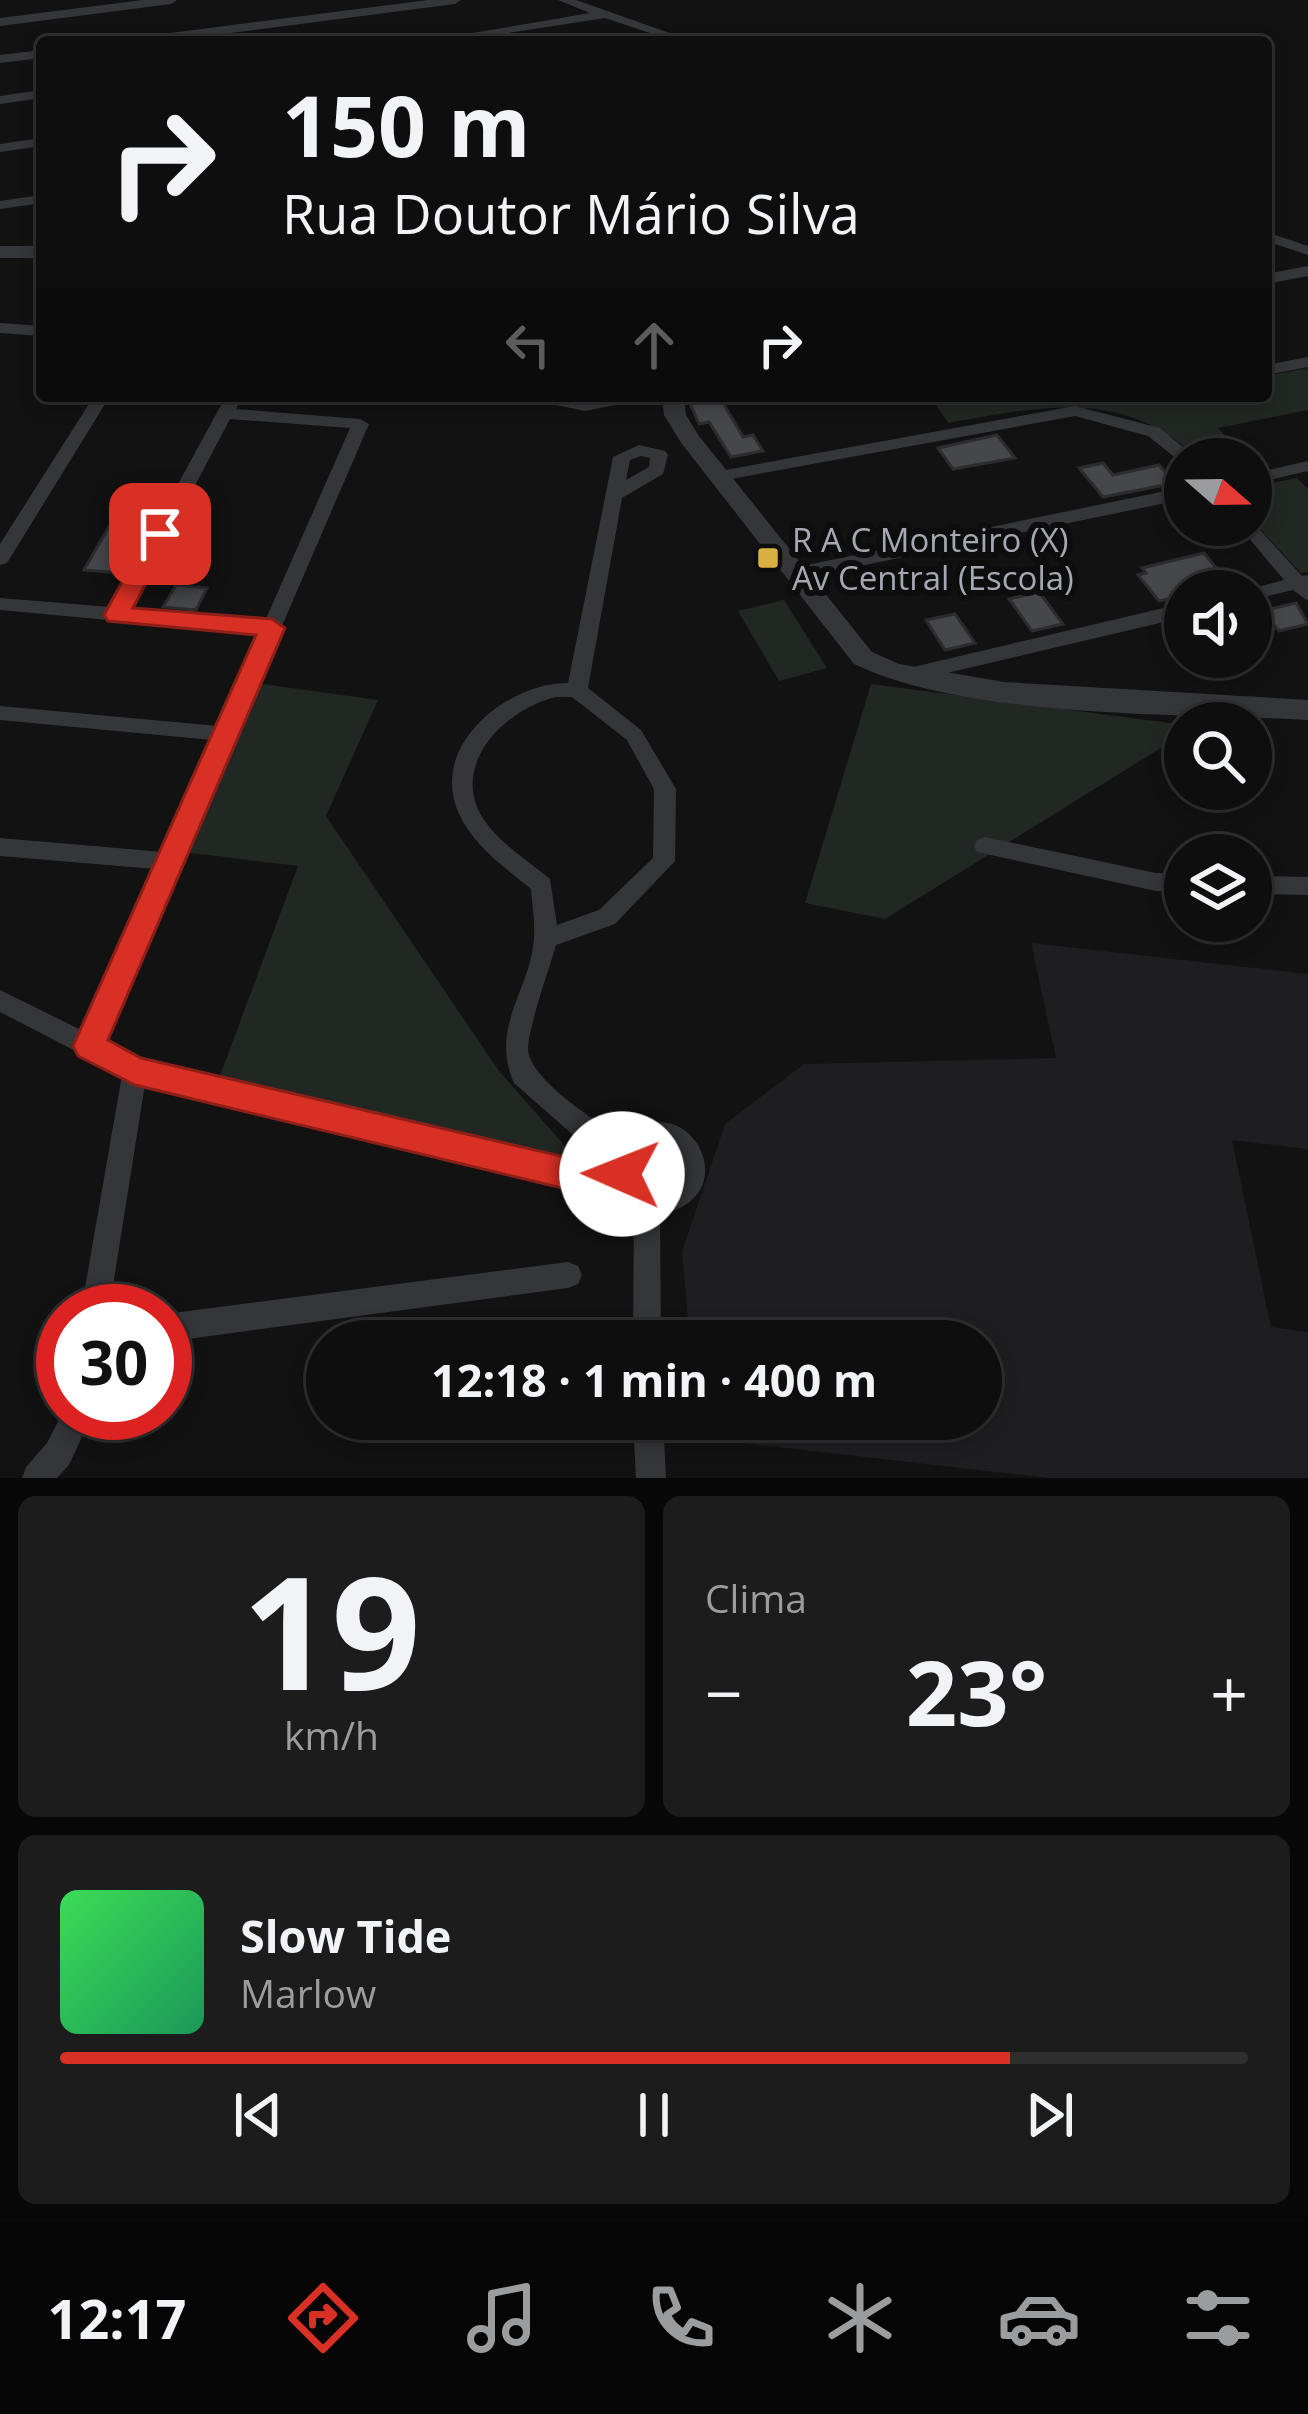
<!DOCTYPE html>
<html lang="pt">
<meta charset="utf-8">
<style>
body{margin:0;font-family:"Open Sans",sans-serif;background:#1c1c1c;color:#f1f3f6;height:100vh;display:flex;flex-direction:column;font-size:45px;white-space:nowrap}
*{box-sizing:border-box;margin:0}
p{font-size:39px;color:#9b9c9e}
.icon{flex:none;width:66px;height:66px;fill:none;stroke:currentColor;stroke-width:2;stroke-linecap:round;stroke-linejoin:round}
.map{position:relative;height:1478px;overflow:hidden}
.drawer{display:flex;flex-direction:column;gap:18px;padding:18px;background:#080808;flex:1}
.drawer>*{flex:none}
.guide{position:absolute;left:36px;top:36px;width:1236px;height:366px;border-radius:12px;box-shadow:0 6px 18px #0003,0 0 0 3px #2e2e2e;background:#0e0e0e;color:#f1f3f6;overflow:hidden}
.needle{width:78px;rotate:110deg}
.buttons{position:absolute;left:1164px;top:438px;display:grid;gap:24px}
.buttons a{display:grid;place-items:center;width:108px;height:108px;border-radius:50%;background:#0e0e0e;box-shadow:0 6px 18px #0003,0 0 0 3px #2e2e2e;font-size:60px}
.speed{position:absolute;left:36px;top:1284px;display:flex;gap:24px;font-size:60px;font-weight:700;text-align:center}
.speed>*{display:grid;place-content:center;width:156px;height:156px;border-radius:50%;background:#0e0e0e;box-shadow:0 6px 18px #0003,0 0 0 3px #2e2e2e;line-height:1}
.speed .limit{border:18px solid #d22;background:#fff;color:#111}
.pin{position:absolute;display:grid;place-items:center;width:102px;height:102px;color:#fff;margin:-51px;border-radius:24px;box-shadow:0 6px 18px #0006}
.me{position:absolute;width:132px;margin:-66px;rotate:271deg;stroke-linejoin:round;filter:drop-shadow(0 0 9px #0008)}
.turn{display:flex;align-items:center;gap:42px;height:252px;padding:0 48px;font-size:54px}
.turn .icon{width:156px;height:156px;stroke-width:2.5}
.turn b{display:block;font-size:84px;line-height:102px}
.lanes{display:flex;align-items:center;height:114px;padding:0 48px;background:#0003;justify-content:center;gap:60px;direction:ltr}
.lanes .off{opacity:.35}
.big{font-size:90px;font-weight:700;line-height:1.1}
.drawer .card{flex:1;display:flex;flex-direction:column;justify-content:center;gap:18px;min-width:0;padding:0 42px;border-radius:18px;background:#1c1c1c}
.drawer .dial{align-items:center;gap:0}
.dial b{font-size:156px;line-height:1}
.song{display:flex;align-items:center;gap:36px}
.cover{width:144px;height:144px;border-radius:18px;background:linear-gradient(135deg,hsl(130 70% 55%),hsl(150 70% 35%))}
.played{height:12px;border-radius:6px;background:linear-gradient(90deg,#d93025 80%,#2e2e2e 80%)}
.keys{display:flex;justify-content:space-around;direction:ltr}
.heat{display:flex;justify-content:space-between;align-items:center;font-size:66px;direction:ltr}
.drawer .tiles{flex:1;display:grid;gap:18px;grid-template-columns:1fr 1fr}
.card:last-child{grid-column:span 2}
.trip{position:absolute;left:306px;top:1320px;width:696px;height:120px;border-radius:60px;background:#0e0e0e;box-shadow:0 6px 18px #0003,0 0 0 3px #2e2e2e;font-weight:700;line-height:120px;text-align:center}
.tabs{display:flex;height:192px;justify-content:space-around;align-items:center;background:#060606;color:#9b9c9e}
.tabs .icon{width:84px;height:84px}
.tabs .active{color:#d93025}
.tabs b{font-size:54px;color:#f1f3f6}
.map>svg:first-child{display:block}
.built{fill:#1e1e20}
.green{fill:#212722}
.building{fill:#46474b;stroke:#2c2c2f;stroke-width:3}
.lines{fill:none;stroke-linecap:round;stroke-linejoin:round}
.minor{fill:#35363a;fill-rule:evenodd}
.tertiary{fill:#35363a;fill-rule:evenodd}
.route{fill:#d93025;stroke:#8d1f18;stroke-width:3}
.poi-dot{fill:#dbb042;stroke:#0d0d0e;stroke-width:4.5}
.labels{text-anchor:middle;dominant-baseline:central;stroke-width:12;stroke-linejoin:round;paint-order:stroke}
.poi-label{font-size:33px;fill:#a5a8b2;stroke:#0d0d0e;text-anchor:start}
</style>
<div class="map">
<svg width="1308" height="1478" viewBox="0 0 1308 1478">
<rect width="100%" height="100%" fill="#121213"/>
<!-- built -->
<polygon class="built" points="1031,943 1308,974 1308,1149 1232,1140 1271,1327 1308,1332 1308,1478 1048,1478 699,1438 697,1419 981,1419 981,1341 690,1341 682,1252 725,1124 804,1064 1056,1058"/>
<!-- green -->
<g class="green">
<path d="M1308,368V410L1218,428L1246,459H1198C1124,386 1040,407 948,423L930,396H1266V376Z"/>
<polygon points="1297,478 1308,489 1308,572 1301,573 1251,519 1251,487"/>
<polygon points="784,600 827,668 779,681 738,611"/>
<polygon points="248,682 378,700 326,816 499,1071 595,1180 215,1089 298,866 174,851"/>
<polygon points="871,684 1185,725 1185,733 885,919 805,903"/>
</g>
<!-- building -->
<g class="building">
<polygon points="719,396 743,437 753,435 763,451 731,457 709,422 699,424 689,401"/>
<polygon points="997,435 1015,458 953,469 938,448"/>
<polygon points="1103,463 1113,475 1159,465 1175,483 1103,497 1079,468"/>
<polygon points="111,523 144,526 121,573 84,570"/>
<polygon points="1204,553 1230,585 1159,601 1138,575 1146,573 1142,568"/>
<polygon points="175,587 176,585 207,588 196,610 163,607"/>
<polygon points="1039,592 1063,624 1032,631 1009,599"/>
<polygon points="1296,603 1308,624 1279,631 1262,611"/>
<polygon points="955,614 975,643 945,650 926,620"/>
</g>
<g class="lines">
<!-- minor -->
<g class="minor">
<polygon points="143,0 177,0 171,4 0,26 0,18"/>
<polygon points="428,0 461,0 455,4 160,42 126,42 132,38"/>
<polygon points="558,0 576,0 695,42 677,42 605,18 450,42 420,42 590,13"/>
<polygon points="42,50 42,58 0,63 0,55"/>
<polygon points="42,90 42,98 0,104 0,96"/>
<polygon points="42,138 42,146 0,152 0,144"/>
<polygon points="42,195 42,203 0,209 0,201"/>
<polygon points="1266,232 1308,246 1308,255 1266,241"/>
<polygon points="1308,266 1308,276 1266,284 1266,274"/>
<polygon points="0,323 42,326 42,336 0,333"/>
<polygon points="1308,357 1308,367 1266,375 1266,365"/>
<polygon points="94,396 110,396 7,563 0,565 0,544"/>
<path d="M226,396H242L236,409L360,419L369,424L103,1041L140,1060L595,1168L612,1164L614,1157L580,1141L514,1083C489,1027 531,990 534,937C535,921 532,904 531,889C504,867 474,846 459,814C428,746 506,683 568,683L613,457L639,445L665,451L668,455L663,474L622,498L588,688L641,730L676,789L675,861L615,924L556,945C549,970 529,1025 528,1048C527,1078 599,1125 624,1137C690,1082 749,1198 660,1214L661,1341H633L634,1207L617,1187L595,1192L145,1084L109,1311H81L122,1075L0,1012V990L83,1031L155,869L0,856V838L163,852L212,740L0,720V706L218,726L259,634L0,610V598L111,607ZM230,419L350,428L265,621L130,609ZM641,456L650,458L649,467L626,480L630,460ZM556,697H572L627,740L654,789L653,858L599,910L557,925L550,879C527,860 496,841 481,815C451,761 508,708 556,697ZM652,1146H666L678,1158L679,1177L666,1189L647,1186L639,1177L640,1158Z"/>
<path d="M530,396C547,396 563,399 581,400C599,402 623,396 642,396L640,400L585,411L532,400Z"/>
<polygon points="1075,406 1160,428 1197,459 1185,459 1185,464 1182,463 1148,436 1075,416 720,481 711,476 720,471"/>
<polygon points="1308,461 1308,471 1251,484 1251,474"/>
<polygon points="1185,487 1185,499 797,579 788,573 797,567"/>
<polygon points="1251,520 1302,576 1308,575 1308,601 1293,590 1251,600 1251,591 1243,591 1284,580 1238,525 1251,525"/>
<polygon points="1185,603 1185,617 905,683 895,676 905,669"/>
<polygon points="985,837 1156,873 1185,874 1185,892 1156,891 977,852 974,846 977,840"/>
<polygon points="1251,876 1308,877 1308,895 1251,894"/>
<polygon points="568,1262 578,1266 582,1275 578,1284 568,1288 165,1342 165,1314"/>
<polygon points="63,1412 93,1413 69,1465 57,1478 22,1478 26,1467 47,1443"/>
<polygon points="633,1419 663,1419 666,1478 636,1478"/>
</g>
<!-- tertiary -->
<g class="tertiary">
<rect x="0" y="246" width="42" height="12"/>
<path d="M662,396H684L686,415L699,436L872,652L899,664L1004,682L1308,700V720C1177,713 970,719 854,664L682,444L664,415Z"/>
</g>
</g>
<!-- route -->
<polygon class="route" points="160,527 172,534 133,608 272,619 285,628 108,1040 141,1058 595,1164 622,1158 635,1162 640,1174 635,1185 595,1196 135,1085 78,1056 73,1046 256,635 108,621 104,615 148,534"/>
<!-- markers -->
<rect class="poi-dot" x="756" y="546" width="24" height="24" rx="6"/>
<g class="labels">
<!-- poi labels -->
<g class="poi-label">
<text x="792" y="539">R A C Monteiro (X)<tspan x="792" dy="38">Av Central (Escola)</tspan></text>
</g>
</g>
</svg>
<div class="buttons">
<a><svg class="needle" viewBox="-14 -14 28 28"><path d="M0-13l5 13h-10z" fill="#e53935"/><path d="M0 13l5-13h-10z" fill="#9b9c9e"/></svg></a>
<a><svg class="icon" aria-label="sound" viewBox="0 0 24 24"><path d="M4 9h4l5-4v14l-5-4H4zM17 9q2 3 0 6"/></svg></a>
<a><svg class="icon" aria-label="search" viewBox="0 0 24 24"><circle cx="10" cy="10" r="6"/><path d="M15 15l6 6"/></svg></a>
<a><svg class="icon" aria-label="layers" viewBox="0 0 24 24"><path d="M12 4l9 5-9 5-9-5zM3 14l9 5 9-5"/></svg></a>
</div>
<div class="speed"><div class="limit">30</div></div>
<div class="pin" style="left:160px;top:534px;background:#d93025"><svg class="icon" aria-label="arrive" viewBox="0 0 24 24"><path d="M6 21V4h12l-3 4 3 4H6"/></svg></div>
<svg class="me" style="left:622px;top:1174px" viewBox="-20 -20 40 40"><circle r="19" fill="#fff"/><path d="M0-13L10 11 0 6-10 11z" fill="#d93025"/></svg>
<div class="trip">12:18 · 1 min · 400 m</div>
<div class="guide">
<div class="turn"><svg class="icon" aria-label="right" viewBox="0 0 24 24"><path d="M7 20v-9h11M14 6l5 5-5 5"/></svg><div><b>150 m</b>Rua Doutor Mário Silva</div></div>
<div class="lanes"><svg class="icon off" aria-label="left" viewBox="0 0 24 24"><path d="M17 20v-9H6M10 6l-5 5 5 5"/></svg><svg class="icon off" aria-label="ahead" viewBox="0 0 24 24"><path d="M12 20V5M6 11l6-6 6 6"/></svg><svg class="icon" aria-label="right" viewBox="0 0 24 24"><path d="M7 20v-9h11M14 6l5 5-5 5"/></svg></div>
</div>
</div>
<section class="drawer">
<div class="tiles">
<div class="card dial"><b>19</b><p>km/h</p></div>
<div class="card"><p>Clima</p>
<div class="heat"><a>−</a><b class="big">23°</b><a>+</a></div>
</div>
<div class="card">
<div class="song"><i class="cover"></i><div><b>Slow Tide</b><p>Marlow</p></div></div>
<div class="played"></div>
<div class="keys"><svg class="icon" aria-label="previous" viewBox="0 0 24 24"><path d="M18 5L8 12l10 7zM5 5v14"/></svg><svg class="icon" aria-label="pause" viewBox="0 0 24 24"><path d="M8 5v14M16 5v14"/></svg><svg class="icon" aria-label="next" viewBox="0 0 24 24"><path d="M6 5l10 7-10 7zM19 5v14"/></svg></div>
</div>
</div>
</section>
<nav class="tabs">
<b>12:17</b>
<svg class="icon active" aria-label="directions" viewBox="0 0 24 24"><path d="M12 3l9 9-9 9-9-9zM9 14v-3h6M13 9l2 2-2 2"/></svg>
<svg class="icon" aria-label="music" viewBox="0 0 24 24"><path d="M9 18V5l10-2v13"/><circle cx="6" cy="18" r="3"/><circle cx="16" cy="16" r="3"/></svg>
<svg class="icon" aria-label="phone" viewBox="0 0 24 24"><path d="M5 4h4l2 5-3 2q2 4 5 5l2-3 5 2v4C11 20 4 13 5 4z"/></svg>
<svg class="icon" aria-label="climate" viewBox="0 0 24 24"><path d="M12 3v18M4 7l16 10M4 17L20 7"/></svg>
<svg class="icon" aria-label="car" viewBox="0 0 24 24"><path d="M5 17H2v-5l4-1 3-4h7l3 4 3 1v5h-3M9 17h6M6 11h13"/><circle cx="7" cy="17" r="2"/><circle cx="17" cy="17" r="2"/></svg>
<svg class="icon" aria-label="filters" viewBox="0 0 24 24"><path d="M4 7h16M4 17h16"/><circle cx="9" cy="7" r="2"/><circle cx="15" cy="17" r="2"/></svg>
</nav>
